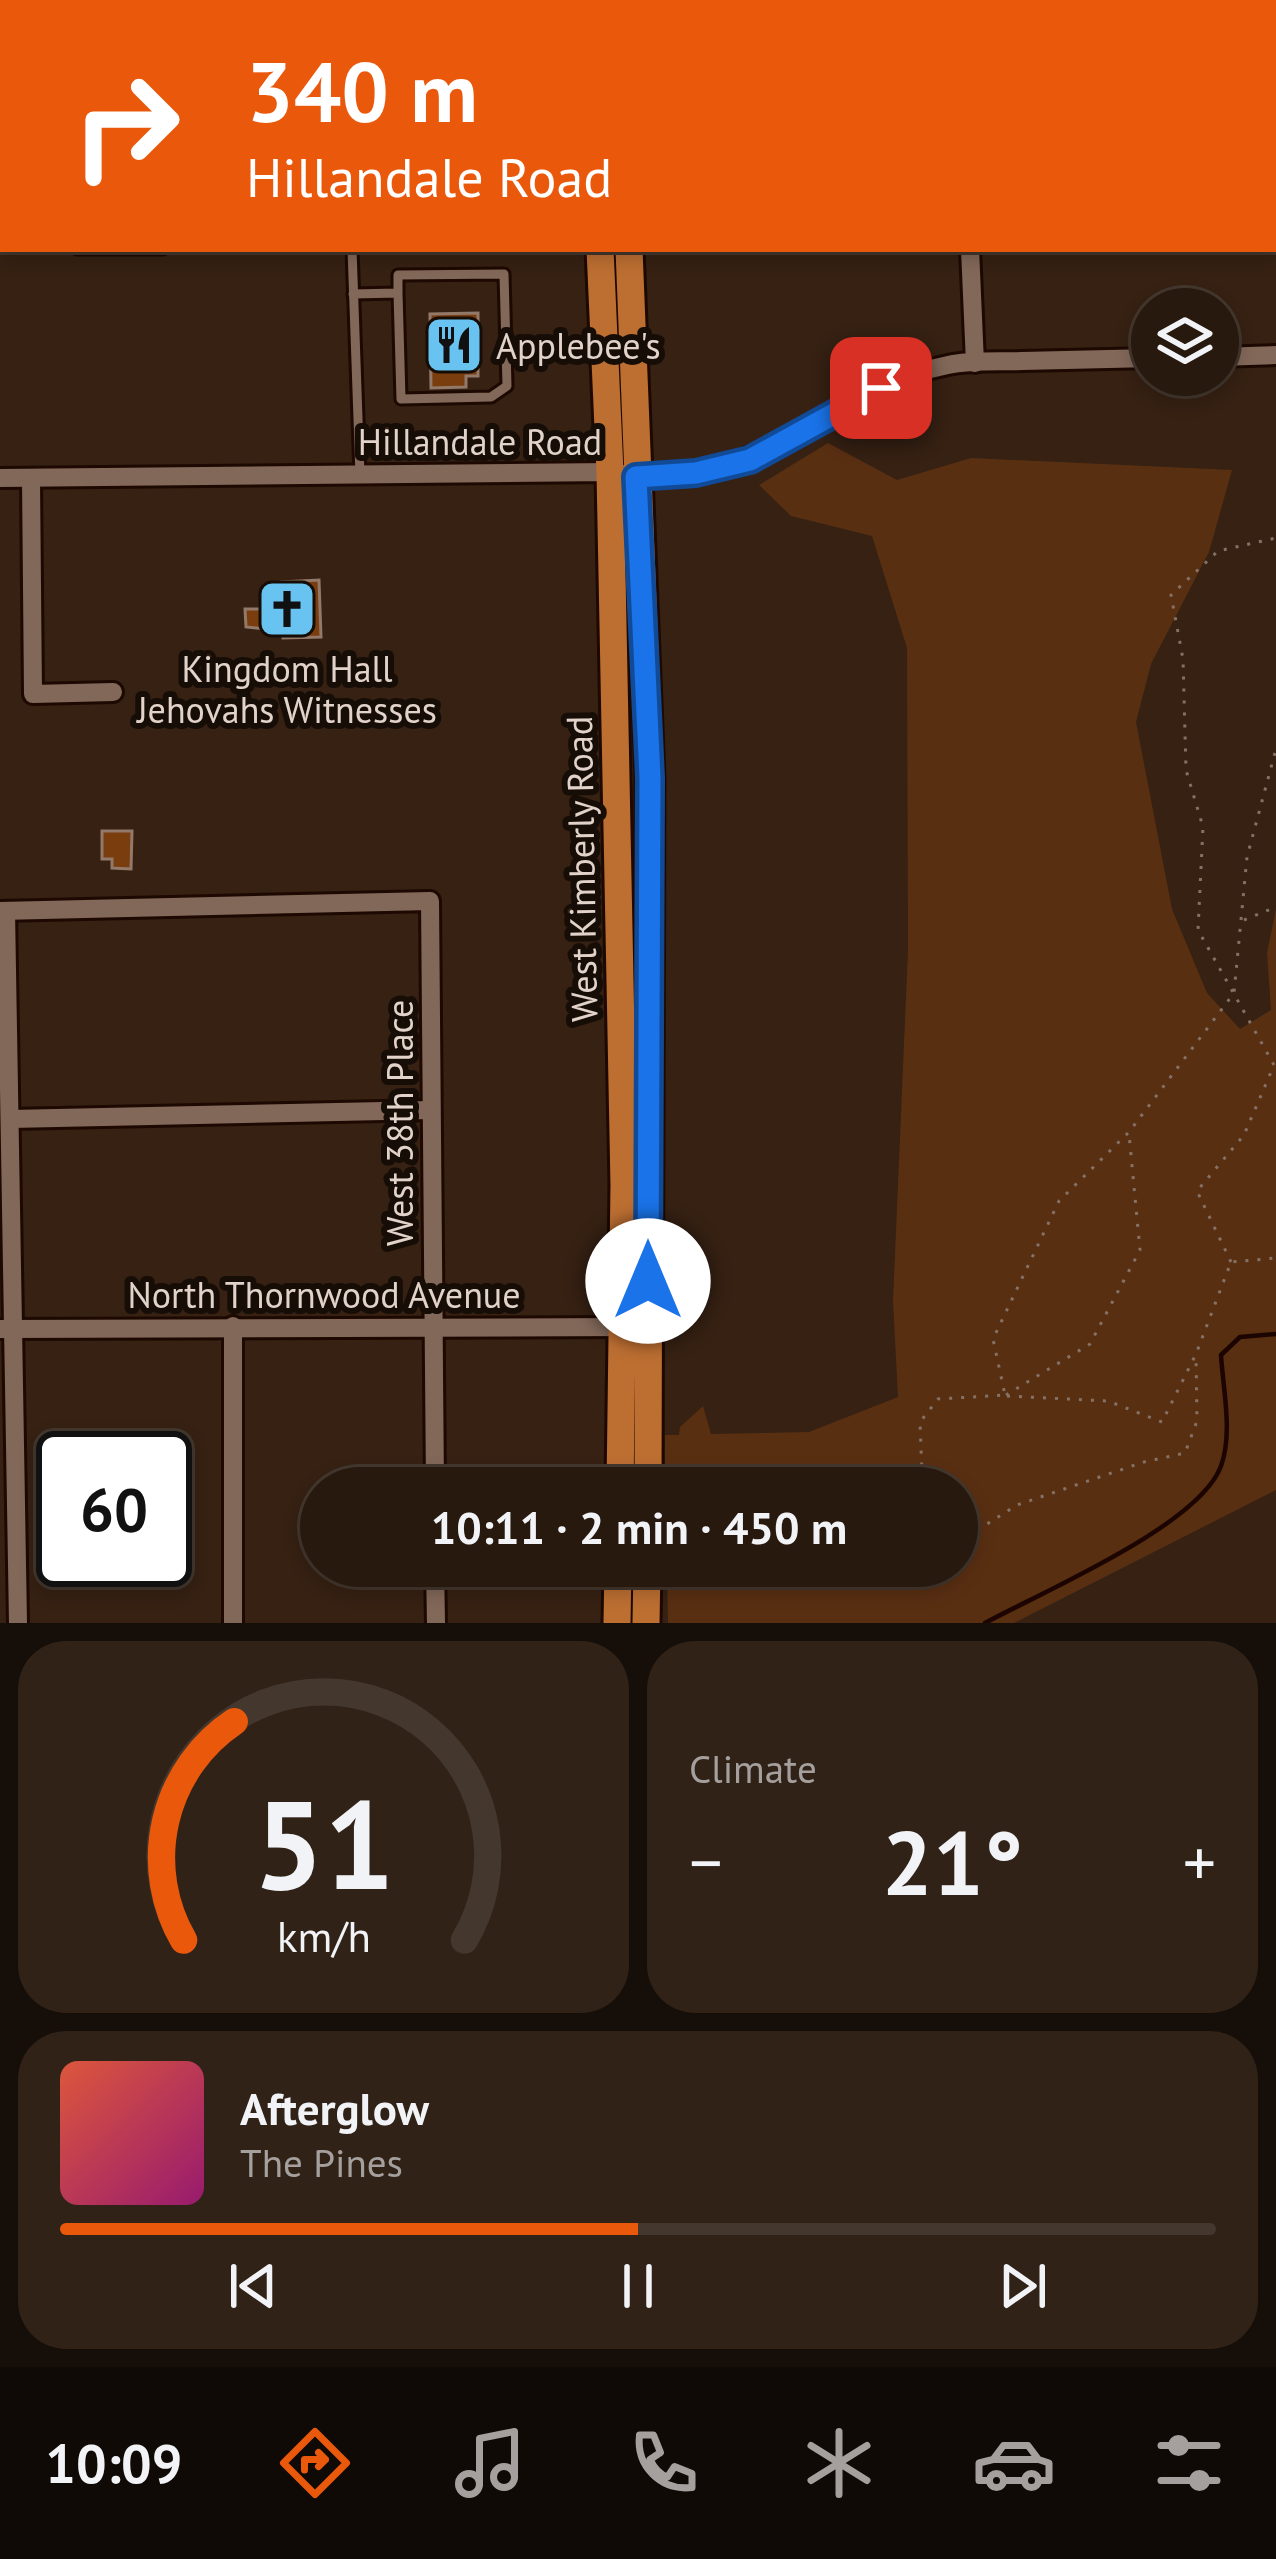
<!DOCTYPE html>
<meta charset="utf-8">
<style>
body{margin:0;font-family:"PT Sans",sans-serif;background:#302217;color:#f1f3f6;height:100vh;display:flex;flex-direction:column;font-size:45px;white-space:nowrap}
*{box-sizing:border-box;margin:0}
p{font-size:39px;color:#a5a09e}
.icon{flex:none;width:66px;height:66px;fill:none;stroke:currentColor;stroke-width:2;stroke-linecap:round;stroke-linejoin:round}
.map{position:relative;height:1623px;overflow:hidden}
.details{display:flex;flex-direction:column;gap:18px;padding:18px;background:#160e08;flex:1}
.details>*{flex:none}
.hud{position:absolute;left:0px;top:0px;width:1278px;height:252px;box-shadow:0 6px 18px #0003,0 0 0 3px #44382e;background:#ea580c;color:#fff;overflow:hidden}
.controls{position:absolute;left:1131px;top:288px;display:grid;gap:24px}
.controls a{display:grid;place-items:center;width:108px;height:108px;border-radius:50%;background:#28190e;box-shadow:0 6px 18px #0003,0 0 0 3px #44382e;font-size:60px}
.speed{position:absolute;left:36px;top:1431px;display:flex;gap:24px;font-size:60px;font-weight:700;text-align:center}
.speed>*{display:grid;place-content:center;width:156px;height:156px;border-radius:50%;background:#28190e;box-shadow:0 6px 18px #0003,0 0 0 3px #44382e;line-height:1}
.speed .limit{border:6px solid #111;border-radius:18px;background:#fff;color:#111}
.pin{position:absolute;display:grid;place-items:center;width:102px;height:102px;color:#fff;margin:-51px;border-radius:24px;box-shadow:0 6px 18px #0006}
.me{position:absolute;width:132px;margin:-66px;rotate:0deg;stroke-linejoin:round;filter:drop-shadow(0 0 9px #0008)}
.turn{display:flex;align-items:center;gap:42px;height:252px;padding:0 48px;font-size:54px}
.turn .icon{width:156px;height:156px;stroke-width:2.5}
.turn b{display:block;font-size:84px;line-height:102px}
.big{font-size:90px;font-weight:600;line-height:1.1}
.details .tile{flex:1;display:flex;flex-direction:column;justify-content:center;gap:18px;min-width:0;padding:0 42px;border-radius:48px;background:#302217}
.details .dial{align-items:center;gap:0}
.dial svg{height:312px;overflow:visible;fill:none;stroke:#44382e;stroke-width:7;stroke-linecap:round;text-anchor:middle}
.dial text{fill:#f1f3f6;stroke:none}
.song{display:flex;align-items:center;gap:36px}
.cover{width:144px;height:144px;border-radius:18px;background:linear-gradient(135deg,hsl(10 70% 55%),hsl(320 70% 35%))}
.played{height:12px;border-radius:6px;background:linear-gradient(90deg,#ea580c 50%,#44382e 50%)}
.keys{display:flex;justify-content:space-around;direction:ltr}
.heat{display:flex;justify-content:space-between;align-items:center;font-size:66px;direction:ltr}
.details .tiles{flex:1;display:grid;gap:18px;grid-template-columns:1fr 1fr}
.tile:last-child{grid-column:span 2}
.trip{position:absolute;left:300px;top:1467px;width:678px;height:120px;border-radius:60px;background:#28190e;box-shadow:0 6px 18px #0003,0 0 0 3px #44382e;font-weight:600;line-height:120px;text-align:center}
.dock{display:flex;height:192px;justify-content:space-around;align-items:center;background:#100a06;color:#a5a09e}
.dock .icon{width:84px;height:84px}
.dock .on{color:#ea580c}
.dock b{font-size:54px;color:#f1f3f6}
.map>svg:first-child{display:block}
.green{fill:#592f12}
.lines{fill:none;stroke-linecap:round;stroke-linejoin:round}
.stream{stroke:#1c0500;stroke-width:4.5}
.building{fill:#7a3d0e;stroke:#937969;stroke-width:3}
.service-casing{stroke:#1d0901;stroke-width:15}
.minor-casing{stroke:#1d0901;stroke-width:24}
.primary-casing{stroke:#1d0901;stroke-width:33}
.path{stroke:#857267;stroke-width:3;stroke-dasharray:3 9;stroke-linecap:butt}
.service{stroke:#826859;stroke-width:9}
.minor{stroke:#826859;stroke-width:18}
.primary{stroke:#bd6f32;stroke-width:27}
.route-casing{stroke:#114b97;stroke-width:30}
.route{stroke:#1a73e8;stroke-width:21}
.labels{text-anchor:middle;dominant-baseline:central;stroke-width:12;stroke-linejoin:round;paint-order:stroke}
.poi-label{font-size:36px;fill:#e2d3ca;stroke:#170d07;text-anchor:start}
.street-label{font-size:36px;fill:#e2d3ca;stroke:#170d07}
</style>
<div class="map">
<svg width="1276" height="1623" viewBox="0 0 1276 1623">
<rect width="100%" height="100%" fill="#362113"/>
<!-- green -->
<g class="green">
<rect x="634" y="0" width="227" height="3"/>
<polygon points="828,443 897,480 971,458 1232,470 1209,552 1151,664 1136,722 1172,909 1207,993 1240,1029 1271,1010 1267,953 1276,909 1276,1490 1014,1623 668,1623 667,1566 957,1566 957,1488 665,1488 665,1435 679,1435 680,1427 703,1406 711,1434 809,1432 898,1397 893,1301 908,950 907,648 872,536 791,516 759,485"/>
</g>
<g class="lines">
<!-- stream -->
<path class="stream" d="M985,1623C1042,1592 1200,1525 1221,1466C1233,1433 1223,1389 1221,1355L1240,1337L1276,1334"/>
</g>
<!-- building -->
<g class="building">
<polygon points="478,313 478,376 466,376 466,387 431,388 430,314"/>
<polygon points="319,580 321,637 283,638 283,631 246,627 245,609 263,609 262,594 281,593 281,582"/>
<polygon points="102,831 132,831 131,869 112,868 112,859 102,859"/>
</g>
<g class="lines">
<!-- service casing -->
<g class="service-casing">
<g id="service">
<polyline points="25,0 25,3"/>
<polyline points="342,0 342,3"/>
<polyline points="805,3 805,0"/>
<polyline points="0,202 3,202"/>
<polyline points="0,247 3,247"/>
<polyline points="77,249 163,249"/>
<polyline points="352,249 360,475"/>
<polyline points="353,294 398,293 401,399 491,397 507,386 504,274 398,275 398,293"/>
</g>
</g>
<!-- minor casing -->
<g class="minor-casing">
<g id="minor">
<polyline points="971,0 971,3"/>
<polyline points="1275,105 1276,104"/>
<polyline points="1275,145 1276,146"/>
<polyline points="970,249 975,363"/>
<polyline points="1218,357 1276,355"/>
<path d="M0,478L610,472C758,500 820,390 948,365C971,360 998,362 1022,361C1065,360 1109,359 1152,358"/>
<polyline points="31,479 33,694 113,692"/>
<polyline points="0,911 430,901 435,1488"/>
<polyline points="6,911 18,1623"/>
<polyline points="10,1119 431,1110"/>
<polyline points="0,1329 631,1327"/>
<polyline points="435,1566 436,1623"/>
<polyline points="233,1623 233,1326"/>
</g>
</g>
<!-- primary casing -->
<g class="primary-casing">
<g id="primary">
<polyline points="589,0 589,3"/>
<polyline points="621,0 621,3"/>
<polyline points="600,249 610,472 624,1185 620,1488"/>
<polyline points="629,249 650,778 648,1488"/>
<polyline points="617,1623 618,1566"/>
<polyline points="646,1623 647,1566"/>
</g>
</g>
<!-- path -->
<g class="path">
<polyline points="1244,920 1276,907"/>
<polyline points="1231,1262 1197,1191 1244,1135 1274,1065 1198,930 1203,827 1186,770 1183,659 1171,595 1218,551 1276,538"/>
<polyline points="1006,1395 1090,1344 1140,1250 1129,1134"/>
<polyline points="1007,1396 1108,1401 1162,1422 1196,1354 1231,1262 1276,1258"/>
<polyline points="915,1488 922,1473 920,1422 938,1399 1005,1395 993,1339 1059,1201 1129,1132 1234,993 1247,857 1276,749"/>
<polyline points="957,1543 1017,1505 1144,1462 1185,1453 1197,1421 1196,1356"/>
</g>
<!-- service -->
<use href="#service" class="service"/>
<!-- minor -->
<use href="#minor" class="minor"/>
<!-- primary -->
<use href="#primary" class="primary"/>
</g>
<g class="lines">
<!-- route casing -->
<g class="route-casing">
<polyline id="route" points="648,1281 650,778 636,477 696,473 750,460 881,388"/>
</g>
<!-- route -->
<use href="#route" class="route"/>
</g>
<!-- icons -->
<defs>
<g id="restaurant-square" transform="scale(3)"><rect x="-9" y="-9" width="18" height="18" rx="4" fill="#69c3f1" stroke="#170d07"/><path d="M-5-6h1v4h1v-4h1v4h1v-4h1v5L-1.5 .5V6h-2V.5L-5-1ZM5-6V6H3V1.5H1.5Q1.5-4 5-6Z" fill="#111"/></g>
<g id="church-square" transform="scale(3)"><rect x="-9" y="-9" width="18" height="18" rx="4" fill="#69c3f1" stroke="#170d07"/><path d="M-1.2-6h2.4v3.5h3.3v2.4h-3.3V6h-2.4V-.1h-3.3v-2.4h3.3Z" fill="#111"/></g>
</defs>
<g fill-rule="evenodd">
<use href="#restaurant-square" x="454" y="345"/>
<use href="#church-square" x="287" y="609"/>
</g>
<g class="labels">
<!-- poi labels -->
<g class="poi-label">
<text x="496" y="345">Applebee's</text>
<text x="287" y="668" text-anchor="middle">Kingdom Hall<tspan x="287" dy="41">Jehovahs Witnesses</tspan></text>
</g>
<!-- street labels -->
<g class="street-label">
<text x="480" y="441">Hillandale Road</text>
<text transform="translate(581 869) rotate(-91)">West Kimberly Road</text>
<text transform="translate(399 1123) rotate(-90)">West 38th Place</text>
<text x="324" y="1294">North Thornwood Avenue</text>
</g>
</g>
</svg>
<div class="controls">
<a><svg class="icon" aria-label="layers" viewBox="0 0 24 24"><path d="M12 4l9 5-9 5-9-5zM3 14l9 5 9-5"/></svg></a>
</div>
<div class="speed"><div class="limit">60</div></div>
<div class="pin" style="left:881px;top:388px;background:#d93025"><svg class="icon" aria-label="arrive" viewBox="0 0 24 24"><path d="M6 21V4h12l-3 4 3 4H6"/></svg></div>
<svg class="me" style="left:648px;top:1281px" viewBox="-20 -20 40 40"><circle r="19" fill="#fff"/><path d="M0-13L10 11 0 6-10 11z" fill="#1a73e8"/></svg>
<div class="trip">10:11 · 2 min · 450 m</div>
<div class="hud">
<div class="turn"><svg class="icon" aria-label="right" viewBox="0 0 24 24"><path d="M7 20v-9h11M14 6l5 5-5 5"/></svg><div><b>340 m</b>Hillandale Road</div></div>
</div>
</div>
<section class="details">
<div class="tiles">
<div class="tile dial"><svg viewBox="0 0 100 80">
<path d="M14 69A42 42 0 1 1 86 69"/>
<path d="M14 69A42 42 0 0 1 27 13" stroke="#ea580c"/>
<text x="50" y="56" font-size="32" font-weight="700">51</text>
<text x="50" y="72" font-size="11">km/h</text>
</svg></div>
<div class="tile"><p>Climate</p>
<div class="heat"><a>−</a><b class="big">21°</b><a>+</a></div>
</div>
<div class="tile">
<div class="song"><i class="cover"></i><div><b>Afterglow</b><p>The Pines</p></div></div>
<div class="played"></div>
<div class="keys"><svg class="icon" aria-label="previous" viewBox="0 0 24 24"><path d="M18 5L8 12l10 7zM5 5v14"/></svg><svg class="icon" aria-label="pause" viewBox="0 0 24 24"><path d="M8 5v14M16 5v14"/></svg><svg class="icon" aria-label="next" viewBox="0 0 24 24"><path d="M6 5l10 7-10 7zM19 5v14"/></svg></div>
</div>
</div>
</section>
<nav class="dock">
<b>10:09</b>
<svg class="icon on" aria-label="directions" viewBox="0 0 24 24"><path d="M12 3l9 9-9 9-9-9zM9 14v-3h6M13 9l2 2-2 2"/></svg>
<svg class="icon" aria-label="music" viewBox="0 0 24 24"><path d="M9 18V5l10-2v13"/><circle cx="6" cy="18" r="3"/><circle cx="16" cy="16" r="3"/></svg>
<svg class="icon" aria-label="phone" viewBox="0 0 24 24"><path d="M5 4h4l2 5-3 2q2 4 5 5l2-3 5 2v4C11 20 4 13 5 4z"/></svg>
<svg class="icon" aria-label="climate" viewBox="0 0 24 24"><path d="M12 3v18M4 7l16 10M4 17L20 7"/></svg>
<svg class="icon" aria-label="car" viewBox="0 0 24 24"><path d="M5 17H2v-5l4-1 3-4h7l3 4 3 1v5h-3M9 17h6M6 11h13"/><circle cx="7" cy="17" r="2"/><circle cx="17" cy="17" r="2"/></svg>
<svg class="icon" aria-label="filters" viewBox="0 0 24 24"><path d="M4 7h16M4 17h16"/><circle cx="9" cy="7" r="2"/><circle cx="15" cy="17" r="2"/></svg>
</nav>
